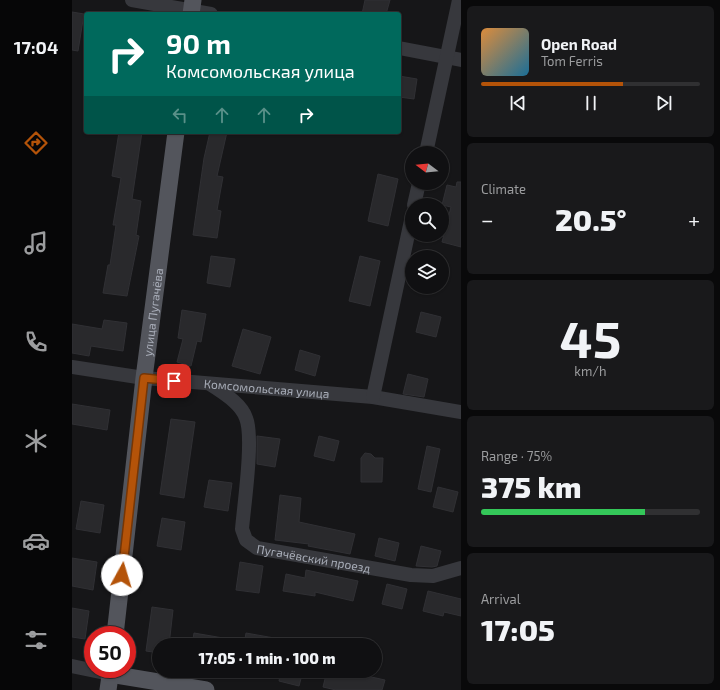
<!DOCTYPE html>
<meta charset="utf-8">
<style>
body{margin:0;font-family:"Exo 2",sans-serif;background:#19191b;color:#f1f3f6;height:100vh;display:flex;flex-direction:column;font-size:15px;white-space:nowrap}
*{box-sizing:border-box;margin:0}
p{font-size:13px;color:#9c9d9f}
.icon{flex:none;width:22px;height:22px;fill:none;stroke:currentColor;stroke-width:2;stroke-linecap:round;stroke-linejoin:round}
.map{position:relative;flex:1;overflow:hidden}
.details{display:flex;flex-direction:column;gap:6px;padding:6px;background:#09090a;width:259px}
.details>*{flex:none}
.banner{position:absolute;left:12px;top:12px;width:317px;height:122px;border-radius:4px;box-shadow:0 1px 3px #0004,0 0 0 1px #303032;background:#00695c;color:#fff;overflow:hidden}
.needle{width:26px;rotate:286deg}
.tools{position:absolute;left:333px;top:146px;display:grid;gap:8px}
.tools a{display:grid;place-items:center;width:44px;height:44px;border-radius:50%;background:#101012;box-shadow:0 1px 3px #0004,0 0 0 1px #303032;font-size:20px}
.speed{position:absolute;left:12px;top:626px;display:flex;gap:8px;font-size:20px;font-weight:700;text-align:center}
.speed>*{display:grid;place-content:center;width:52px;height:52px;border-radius:50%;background:#101012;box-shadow:0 1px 3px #0004,0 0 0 1px #303032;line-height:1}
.speed .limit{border:6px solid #d22;background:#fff;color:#111}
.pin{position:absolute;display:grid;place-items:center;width:34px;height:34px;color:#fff;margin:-17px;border-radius:8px;box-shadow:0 2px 6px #0006}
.me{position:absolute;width:44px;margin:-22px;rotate:6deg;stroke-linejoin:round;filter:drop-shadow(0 0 3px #0008)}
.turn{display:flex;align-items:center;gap:14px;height:84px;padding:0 16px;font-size:18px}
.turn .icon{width:52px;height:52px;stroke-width:2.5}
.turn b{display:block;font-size:28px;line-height:34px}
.lanes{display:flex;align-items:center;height:38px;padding:0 16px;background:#0003;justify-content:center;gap:20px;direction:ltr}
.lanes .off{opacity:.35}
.big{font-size:30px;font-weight:800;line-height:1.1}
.details .widget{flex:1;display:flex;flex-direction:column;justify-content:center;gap:6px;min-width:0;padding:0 14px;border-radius:6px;background:#19191b}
.details .dial{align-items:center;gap:0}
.dial b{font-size:52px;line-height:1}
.song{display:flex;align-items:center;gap:12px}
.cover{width:48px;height:48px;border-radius:6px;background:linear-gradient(135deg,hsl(30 70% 55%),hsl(200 70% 35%))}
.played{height:4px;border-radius:2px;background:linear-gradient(90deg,#b45309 65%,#303032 65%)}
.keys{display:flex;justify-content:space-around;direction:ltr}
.heat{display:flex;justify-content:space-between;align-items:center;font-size:22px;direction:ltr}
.charge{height:6px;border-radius:3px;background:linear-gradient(90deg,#34c759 75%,#303032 0)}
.trip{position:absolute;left:80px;top:638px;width:230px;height:40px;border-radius:20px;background:#101012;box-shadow:0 1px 3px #0004,0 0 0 1px #303032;font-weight:800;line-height:40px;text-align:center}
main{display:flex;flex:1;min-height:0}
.menu{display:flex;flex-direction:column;width:72px;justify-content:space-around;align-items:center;background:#060607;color:#9c9d9f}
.menu .icon{width:28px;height:28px}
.menu .selected{color:#b45309}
.menu b{font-size:18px;color:#f1f3f6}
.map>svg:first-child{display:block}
.building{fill:#29292c;stroke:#303034}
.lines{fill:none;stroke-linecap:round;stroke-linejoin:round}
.minor{stroke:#37383d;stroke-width:14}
.major{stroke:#53555c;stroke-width:17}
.route-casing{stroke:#753606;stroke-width:10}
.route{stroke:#b45309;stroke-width:7}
.labels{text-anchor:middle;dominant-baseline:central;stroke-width:4;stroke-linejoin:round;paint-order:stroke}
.street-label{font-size:12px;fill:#a8adb8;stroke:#111113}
</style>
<main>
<nav class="menu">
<b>17:04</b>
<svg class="icon selected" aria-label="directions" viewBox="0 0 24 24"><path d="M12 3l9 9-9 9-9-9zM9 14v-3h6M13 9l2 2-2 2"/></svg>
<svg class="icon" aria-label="music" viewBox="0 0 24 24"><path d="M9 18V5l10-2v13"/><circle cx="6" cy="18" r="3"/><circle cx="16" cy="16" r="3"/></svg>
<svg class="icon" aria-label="phone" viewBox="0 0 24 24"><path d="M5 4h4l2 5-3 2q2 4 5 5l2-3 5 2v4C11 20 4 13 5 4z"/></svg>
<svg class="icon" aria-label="climate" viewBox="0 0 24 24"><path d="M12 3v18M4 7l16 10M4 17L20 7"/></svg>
<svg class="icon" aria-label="car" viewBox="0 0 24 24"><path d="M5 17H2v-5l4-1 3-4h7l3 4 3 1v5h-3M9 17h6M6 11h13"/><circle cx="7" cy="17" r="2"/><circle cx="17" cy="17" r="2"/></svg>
<svg class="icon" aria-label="filters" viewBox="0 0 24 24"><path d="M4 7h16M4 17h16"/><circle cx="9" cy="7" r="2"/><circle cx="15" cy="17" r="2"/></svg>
</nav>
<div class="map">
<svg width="389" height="690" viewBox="0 0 389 690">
<rect width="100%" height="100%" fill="#161618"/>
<!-- building -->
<g class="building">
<polygon points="293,0 318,0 314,14 290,14"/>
<polygon points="0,12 12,14 6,51 0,50"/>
<polygon points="327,76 345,79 342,99 327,97"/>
<polygon points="47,132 70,132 60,199 69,201 64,235 67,236 55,296 31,293 36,265 38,265 44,225 41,225 49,178 40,176"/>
<polygon points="138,132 155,132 145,176 151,177 145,210 149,211 145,238 121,235 132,158"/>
<polygon points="306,174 326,179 316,226 296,221"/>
<polygon points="385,182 389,182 389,247 370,242 379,207 370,205 375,185 384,187"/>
<polygon points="139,256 163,259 158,287 135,283"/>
<polygon points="288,256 308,261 298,306 277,301"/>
<polygon points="110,310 134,314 129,342 125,341 119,366 105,362 111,339 106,338"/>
<polygon points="349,312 369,317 364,337 344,332"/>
<polygon points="32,320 55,323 51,351 19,346 17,356 0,353 0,324 30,329"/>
<polygon points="171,329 199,337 188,374 160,366"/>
<polygon points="228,350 248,356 243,376 223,370"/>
<polygon points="336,374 356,379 352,397 331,394"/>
<polygon points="0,404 38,410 35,430 0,424"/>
<polygon points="99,419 123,422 112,498 88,494"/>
<polygon points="185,436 208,439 203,467 185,464"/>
<polygon points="247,436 267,441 262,461 242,456"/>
<polygon points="355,446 368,449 359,492 346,489"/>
<polygon points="293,453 299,454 303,458 311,458 310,482 289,482 289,458"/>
<polygon points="137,480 160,483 156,511 132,507"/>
<polygon points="366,487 386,492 381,512 361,507"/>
<polygon points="208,495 229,498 227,522 283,534 278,554 236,546 237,544 203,540"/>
<polygon points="9,501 32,505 28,533 4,529"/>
<polygon points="90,518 113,522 109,550 85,546"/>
<polygon points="307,538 327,543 323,561 303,556"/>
<polygon points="349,546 369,551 365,566 360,567 344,566"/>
<polygon points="0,558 25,562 21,590 0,586"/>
<polygon points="168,562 191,566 187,593 164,590"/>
<polygon points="234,570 286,581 281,601 243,592 243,596 211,591 214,574 233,578"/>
<polygon points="315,584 335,589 330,609 310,604"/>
<polygon points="356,591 389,599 389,616 372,612 371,616 351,611"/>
<polygon points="80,607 101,610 97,645 87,645 87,653 74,651"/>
<polygon points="0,608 17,611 13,639 0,637"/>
<polygon points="122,633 157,639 156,645 120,645"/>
<polygon points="174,633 208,639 207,645 172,645"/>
<polygon points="209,671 231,671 227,686 207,681"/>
<polygon points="255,671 272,671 313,680 310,690 264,690 251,687"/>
</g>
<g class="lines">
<!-- minor -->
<g class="minor">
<polyline points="60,0 139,14"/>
<polyline points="327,48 389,60"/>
<polyline points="354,153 387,0"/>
<polyline points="342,205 347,183"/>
<path id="s1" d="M0,367L72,378L301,397L389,412"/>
<path id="s2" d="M138,384C151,393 169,403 174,418C182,437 172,505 170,529L174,540L185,548L339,575L361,576L389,568"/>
<polyline points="301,397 340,216"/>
<polyline points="0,666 38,674"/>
</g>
<!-- major -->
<g class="major">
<polyline points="119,14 121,0"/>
<path id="s3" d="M43,635L72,378L104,132"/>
<polyline points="38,674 134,690"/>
<polyline points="36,690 39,669"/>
</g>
</g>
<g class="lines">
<!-- route casing -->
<g class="route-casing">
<polyline id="route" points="50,575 72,378 102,381"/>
</g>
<!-- route -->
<use href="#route" class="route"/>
</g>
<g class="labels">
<!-- street labels -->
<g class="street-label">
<text stroke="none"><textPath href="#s3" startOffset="325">улица Пугачёва</textPath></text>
<text stroke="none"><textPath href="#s1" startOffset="196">Комсомольская улица</textPath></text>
<text stroke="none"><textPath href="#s2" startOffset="245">Пугачёвский проезд</textPath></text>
</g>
</g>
</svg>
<div class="tools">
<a><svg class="needle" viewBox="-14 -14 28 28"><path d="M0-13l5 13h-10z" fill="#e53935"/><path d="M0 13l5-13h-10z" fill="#9c9d9f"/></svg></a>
<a><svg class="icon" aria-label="search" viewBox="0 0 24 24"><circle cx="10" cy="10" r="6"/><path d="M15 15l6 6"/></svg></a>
<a><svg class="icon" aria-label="layers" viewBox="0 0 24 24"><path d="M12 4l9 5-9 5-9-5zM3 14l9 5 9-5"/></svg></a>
</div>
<div class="speed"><div class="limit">50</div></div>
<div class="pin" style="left:102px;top:381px;background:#d93025"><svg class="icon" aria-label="arrive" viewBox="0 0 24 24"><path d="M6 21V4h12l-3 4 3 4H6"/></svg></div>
<svg class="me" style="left:50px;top:575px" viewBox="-20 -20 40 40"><circle r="19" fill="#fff"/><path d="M0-13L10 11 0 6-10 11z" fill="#b45309"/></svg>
<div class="trip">17:05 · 1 min · 100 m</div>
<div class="banner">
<div class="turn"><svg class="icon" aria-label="right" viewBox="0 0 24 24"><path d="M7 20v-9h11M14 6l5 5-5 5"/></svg><div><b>90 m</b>Комсомольская улица</div></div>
<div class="lanes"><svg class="icon off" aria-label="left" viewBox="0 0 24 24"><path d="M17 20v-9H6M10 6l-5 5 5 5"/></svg><svg class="icon off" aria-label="ahead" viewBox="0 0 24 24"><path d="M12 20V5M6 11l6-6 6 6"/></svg><svg class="icon off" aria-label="ahead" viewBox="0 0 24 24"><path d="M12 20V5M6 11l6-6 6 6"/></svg><svg class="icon" aria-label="right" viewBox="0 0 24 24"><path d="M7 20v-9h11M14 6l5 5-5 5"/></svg></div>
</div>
</div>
<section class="details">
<div class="widget">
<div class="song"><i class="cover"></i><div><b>Open Road</b><p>Tom Ferris</p></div></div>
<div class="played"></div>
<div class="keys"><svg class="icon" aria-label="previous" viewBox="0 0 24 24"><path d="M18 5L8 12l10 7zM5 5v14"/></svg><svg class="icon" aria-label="pause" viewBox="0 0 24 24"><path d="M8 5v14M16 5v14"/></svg><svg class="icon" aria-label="next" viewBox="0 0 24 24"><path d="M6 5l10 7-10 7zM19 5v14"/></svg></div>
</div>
<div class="widget"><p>Climate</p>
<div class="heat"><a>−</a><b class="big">20.5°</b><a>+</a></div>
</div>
<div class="widget dial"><b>45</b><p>km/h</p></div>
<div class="widget"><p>Range · 75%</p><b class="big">375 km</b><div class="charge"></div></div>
<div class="widget"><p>Arrival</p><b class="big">17:05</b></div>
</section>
</main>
